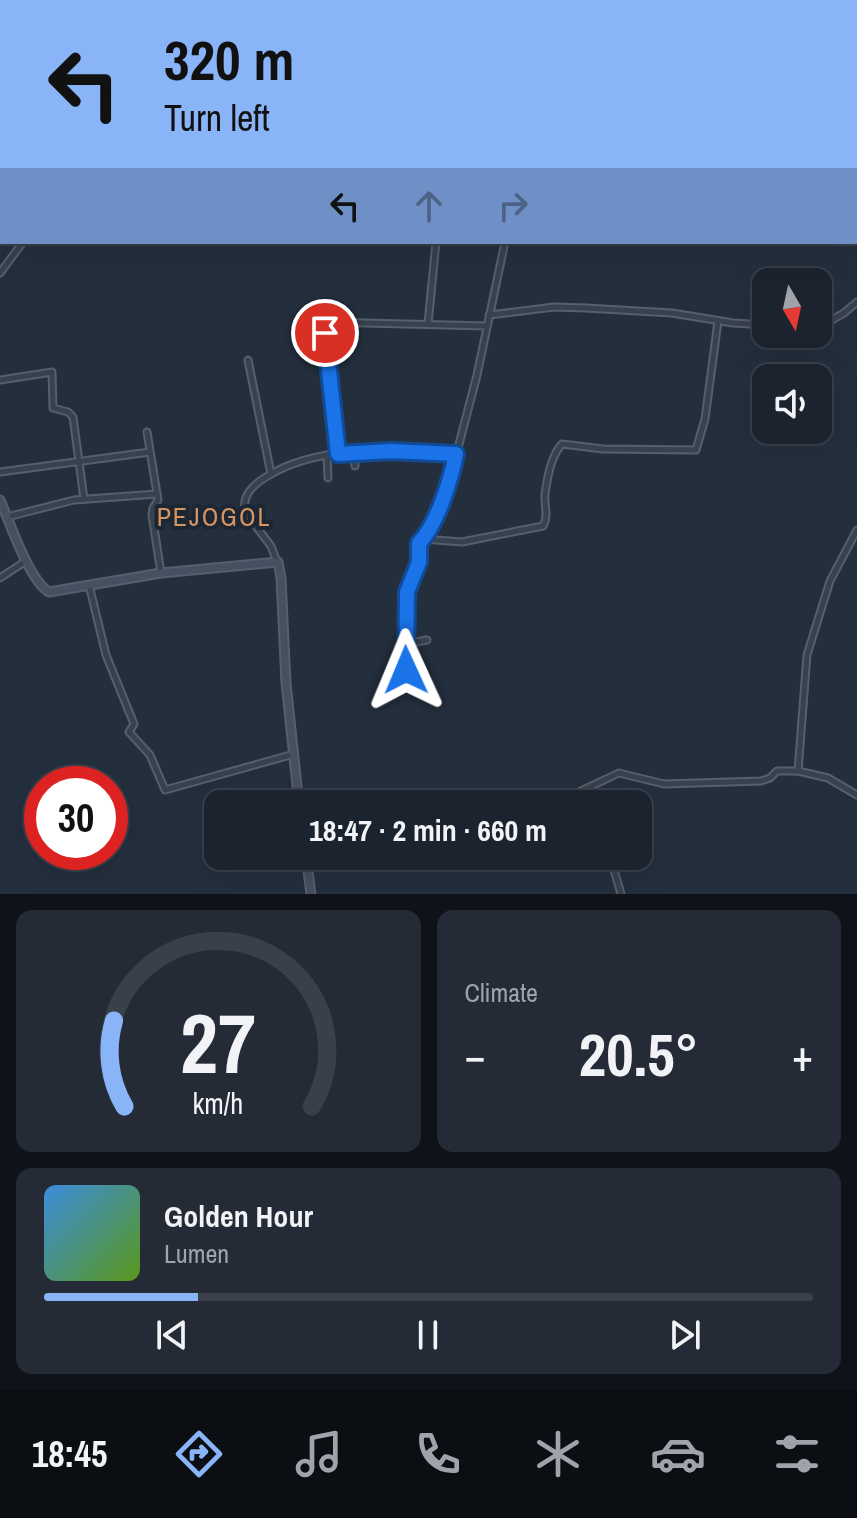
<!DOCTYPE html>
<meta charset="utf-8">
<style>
body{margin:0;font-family:"Archivo Narrow",sans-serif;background:#242b36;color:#f1f3f6;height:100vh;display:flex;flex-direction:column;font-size:30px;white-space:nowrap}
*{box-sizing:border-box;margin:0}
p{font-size:26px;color:#a0a4aa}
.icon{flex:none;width:44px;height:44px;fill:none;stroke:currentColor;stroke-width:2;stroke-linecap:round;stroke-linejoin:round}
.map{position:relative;height:894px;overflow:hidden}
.drawer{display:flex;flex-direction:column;gap:16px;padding:16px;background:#0f1319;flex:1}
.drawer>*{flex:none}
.guide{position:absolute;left:0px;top:0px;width:858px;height:244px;box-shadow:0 8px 32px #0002,0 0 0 2px #39404a;background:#8ab4f8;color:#111;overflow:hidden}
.needle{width:52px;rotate:171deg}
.controls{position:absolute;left:752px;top:268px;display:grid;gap:16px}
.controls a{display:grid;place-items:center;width:80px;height:80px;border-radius:16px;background:#1b232e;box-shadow:0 8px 32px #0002,0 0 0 2px #39404a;font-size:40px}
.speed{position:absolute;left:24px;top:766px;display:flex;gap:16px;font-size:40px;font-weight:700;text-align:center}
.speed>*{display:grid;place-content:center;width:104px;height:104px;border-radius:50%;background:#1b232e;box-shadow:0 8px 32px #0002,0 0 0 2px #39404a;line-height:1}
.speed .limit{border:12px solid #d22;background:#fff;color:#111}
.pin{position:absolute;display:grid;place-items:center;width:68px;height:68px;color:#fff;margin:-34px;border:4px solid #fff;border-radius:50%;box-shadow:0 2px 8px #0007}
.me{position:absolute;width:88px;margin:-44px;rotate:359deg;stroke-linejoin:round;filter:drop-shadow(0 0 6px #0008)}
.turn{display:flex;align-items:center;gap:28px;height:168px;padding:0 32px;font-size:36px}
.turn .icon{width:104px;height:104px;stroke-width:2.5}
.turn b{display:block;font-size:56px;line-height:68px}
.lanes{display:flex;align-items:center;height:76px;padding:0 32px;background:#0003;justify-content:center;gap:40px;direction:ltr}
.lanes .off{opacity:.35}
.big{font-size:60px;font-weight:700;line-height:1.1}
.drawer .card{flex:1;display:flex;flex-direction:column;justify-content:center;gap:12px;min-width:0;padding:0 28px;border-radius:16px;background:#242b36}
.drawer .dial{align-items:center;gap:0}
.dial svg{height:208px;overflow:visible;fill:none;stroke:#39404a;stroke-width:7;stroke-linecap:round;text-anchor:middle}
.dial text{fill:#f1f3f6;stroke:none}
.song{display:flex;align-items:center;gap:24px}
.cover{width:96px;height:96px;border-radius:12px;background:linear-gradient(135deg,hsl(210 70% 55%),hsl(90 70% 35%))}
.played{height:8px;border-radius:4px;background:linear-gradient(90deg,#8ab4f8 20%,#39404a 20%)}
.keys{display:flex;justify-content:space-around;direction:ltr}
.heat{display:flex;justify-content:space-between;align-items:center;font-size:44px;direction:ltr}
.drawer .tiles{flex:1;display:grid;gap:16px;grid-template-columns:1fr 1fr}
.card:last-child{grid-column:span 2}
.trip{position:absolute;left:204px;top:790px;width:448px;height:80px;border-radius:16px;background:#1b232e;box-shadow:0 8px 32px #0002,0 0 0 2px #39404a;font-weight:700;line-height:80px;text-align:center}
.tabs{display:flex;height:128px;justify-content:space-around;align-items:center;background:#0b0e12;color:#a0a4aa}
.tabs .icon{width:56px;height:56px}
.tabs .selected{color:#8ab4f8}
.tabs b{font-size:36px;color:#f1f3f6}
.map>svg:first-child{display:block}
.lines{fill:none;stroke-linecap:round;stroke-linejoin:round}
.street-casing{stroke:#565f6c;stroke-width:9}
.secondary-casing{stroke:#565f6c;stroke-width:11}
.street{stroke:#38414e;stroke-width:5}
.secondary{stroke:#465061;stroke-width:7}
.route-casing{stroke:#114b97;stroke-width:20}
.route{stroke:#1a73e8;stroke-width:14}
.labels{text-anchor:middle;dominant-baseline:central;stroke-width:8;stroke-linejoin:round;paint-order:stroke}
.quarter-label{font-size:26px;letter-spacing:2px;fill:#d59563;stroke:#1d2633}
</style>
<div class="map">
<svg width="857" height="894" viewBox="0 0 857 894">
<rect width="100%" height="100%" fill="#242f3e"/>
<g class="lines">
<!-- street casing -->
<g class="street-casing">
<g id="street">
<polyline points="136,0 139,2"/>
<polyline points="26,2 26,0"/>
<polyline points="0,273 23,242"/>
<polyline points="489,315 554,307 586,308 672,313 733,323 766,325"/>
<polyline points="428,324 436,242"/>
<polyline points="818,328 844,313 857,302"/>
<polyline points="248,360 271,474"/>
<polyline points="0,380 52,372 53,408 68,412 73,417 84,499"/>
<polyline points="147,432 158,500 153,508 152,515 161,573"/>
<polyline points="338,454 324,322 487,326"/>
<polyline points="327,455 328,478"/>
<polyline points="355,466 355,453"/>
<polyline points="0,472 150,452"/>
<polyline points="7,517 74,500 157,494"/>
<polyline points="857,530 830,581 807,655 798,771 828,778 857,795"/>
<path d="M423,539L462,542L543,526C549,516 544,505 545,494C547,479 552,454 562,444L603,449L696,450L705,419L718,321"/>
<path d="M277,562L271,546L245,512C242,495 253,485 266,477C320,443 394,451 456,454"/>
<polyline points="0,578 26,561"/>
<polyline points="89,585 106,655 134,724 129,732 150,755 165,790 294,754"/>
<polyline points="405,644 427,640"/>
<polyline points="406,670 407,592 419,562 419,543 426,535 450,479 477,375 505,242"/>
<polyline points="568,798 603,804"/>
<polyline points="231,801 251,803 297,793"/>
<polyline points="560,804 572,795 619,773 664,784 761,781 770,778 777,771 798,771"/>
<polyline points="610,856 621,894"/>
<polyline points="306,860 327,856"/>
</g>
</g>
<!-- secondary casing -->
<g class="secondary-casing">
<g id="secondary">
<path d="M0,500C10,523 29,580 49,592L161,573L278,562L281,578L286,683L299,804"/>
<polyline points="306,856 311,894"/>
</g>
</g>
<!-- street -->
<use href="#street" class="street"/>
<!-- secondary -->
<use href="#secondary" class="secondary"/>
</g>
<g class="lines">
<!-- route casing -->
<g class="route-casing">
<path id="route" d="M325,333L338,454L391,451L456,454C451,479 437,525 419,543V562L407,592L406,670"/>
</g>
<!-- route -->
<use href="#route" class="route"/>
</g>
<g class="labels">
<!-- quarter labels -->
<g class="quarter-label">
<text x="214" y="516">PEJOGOL</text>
</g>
</g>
</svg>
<div class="controls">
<a><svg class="needle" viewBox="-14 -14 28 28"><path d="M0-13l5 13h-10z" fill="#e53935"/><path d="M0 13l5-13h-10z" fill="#a0a4aa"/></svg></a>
<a><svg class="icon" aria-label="sound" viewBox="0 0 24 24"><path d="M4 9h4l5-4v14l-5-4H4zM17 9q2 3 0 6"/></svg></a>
</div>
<div class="speed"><div class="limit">30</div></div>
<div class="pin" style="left:325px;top:333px;background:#d93025"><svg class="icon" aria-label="arrive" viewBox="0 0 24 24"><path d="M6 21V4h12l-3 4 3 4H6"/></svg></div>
<svg class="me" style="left:406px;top:670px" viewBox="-20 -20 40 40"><path d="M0-17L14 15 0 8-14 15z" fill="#1a73e8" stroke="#fff" stroke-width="4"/></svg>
<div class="trip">18:47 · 2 min · 660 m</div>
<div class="guide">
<div class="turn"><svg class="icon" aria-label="left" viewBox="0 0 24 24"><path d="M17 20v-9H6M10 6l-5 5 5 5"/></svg><div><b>320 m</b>Turn left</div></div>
<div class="lanes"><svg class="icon" aria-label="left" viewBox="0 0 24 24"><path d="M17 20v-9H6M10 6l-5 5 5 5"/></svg><svg class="icon off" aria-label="ahead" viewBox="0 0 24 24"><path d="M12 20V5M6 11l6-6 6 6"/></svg><svg class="icon off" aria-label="right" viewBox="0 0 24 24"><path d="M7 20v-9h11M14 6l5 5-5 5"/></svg></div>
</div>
</div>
<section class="drawer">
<div class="tiles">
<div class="card dial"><svg viewBox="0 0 100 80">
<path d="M14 69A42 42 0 1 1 86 69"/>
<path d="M14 69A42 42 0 0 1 10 36" stroke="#8ab4f8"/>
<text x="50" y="56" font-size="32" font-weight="700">27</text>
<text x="50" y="72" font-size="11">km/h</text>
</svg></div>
<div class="card"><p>Climate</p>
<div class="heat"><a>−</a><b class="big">20.5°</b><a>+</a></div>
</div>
<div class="card">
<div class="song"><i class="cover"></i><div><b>Golden Hour</b><p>Lumen</p></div></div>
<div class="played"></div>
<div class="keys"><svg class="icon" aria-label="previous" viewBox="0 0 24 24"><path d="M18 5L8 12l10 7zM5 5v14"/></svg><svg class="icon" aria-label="pause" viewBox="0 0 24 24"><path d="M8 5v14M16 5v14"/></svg><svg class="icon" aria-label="next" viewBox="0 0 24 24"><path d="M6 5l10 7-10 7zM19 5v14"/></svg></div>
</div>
</div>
</section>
<nav class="tabs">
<b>18:45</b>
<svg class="icon selected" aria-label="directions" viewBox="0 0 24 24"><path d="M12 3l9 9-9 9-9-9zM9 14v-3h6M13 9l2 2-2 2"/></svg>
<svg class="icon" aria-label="music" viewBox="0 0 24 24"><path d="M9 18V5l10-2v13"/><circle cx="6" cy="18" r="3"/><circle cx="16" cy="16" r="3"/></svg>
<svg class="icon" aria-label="phone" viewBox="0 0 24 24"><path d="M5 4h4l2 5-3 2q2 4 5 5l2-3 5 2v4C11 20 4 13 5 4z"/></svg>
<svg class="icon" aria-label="climate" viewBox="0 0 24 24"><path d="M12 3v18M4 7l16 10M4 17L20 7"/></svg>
<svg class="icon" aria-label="car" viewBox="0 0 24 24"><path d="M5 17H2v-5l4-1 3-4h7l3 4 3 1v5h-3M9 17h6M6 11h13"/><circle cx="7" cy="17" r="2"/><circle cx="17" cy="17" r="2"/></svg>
<svg class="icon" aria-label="filters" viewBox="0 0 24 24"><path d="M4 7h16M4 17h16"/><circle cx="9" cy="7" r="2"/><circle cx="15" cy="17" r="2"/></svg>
</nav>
